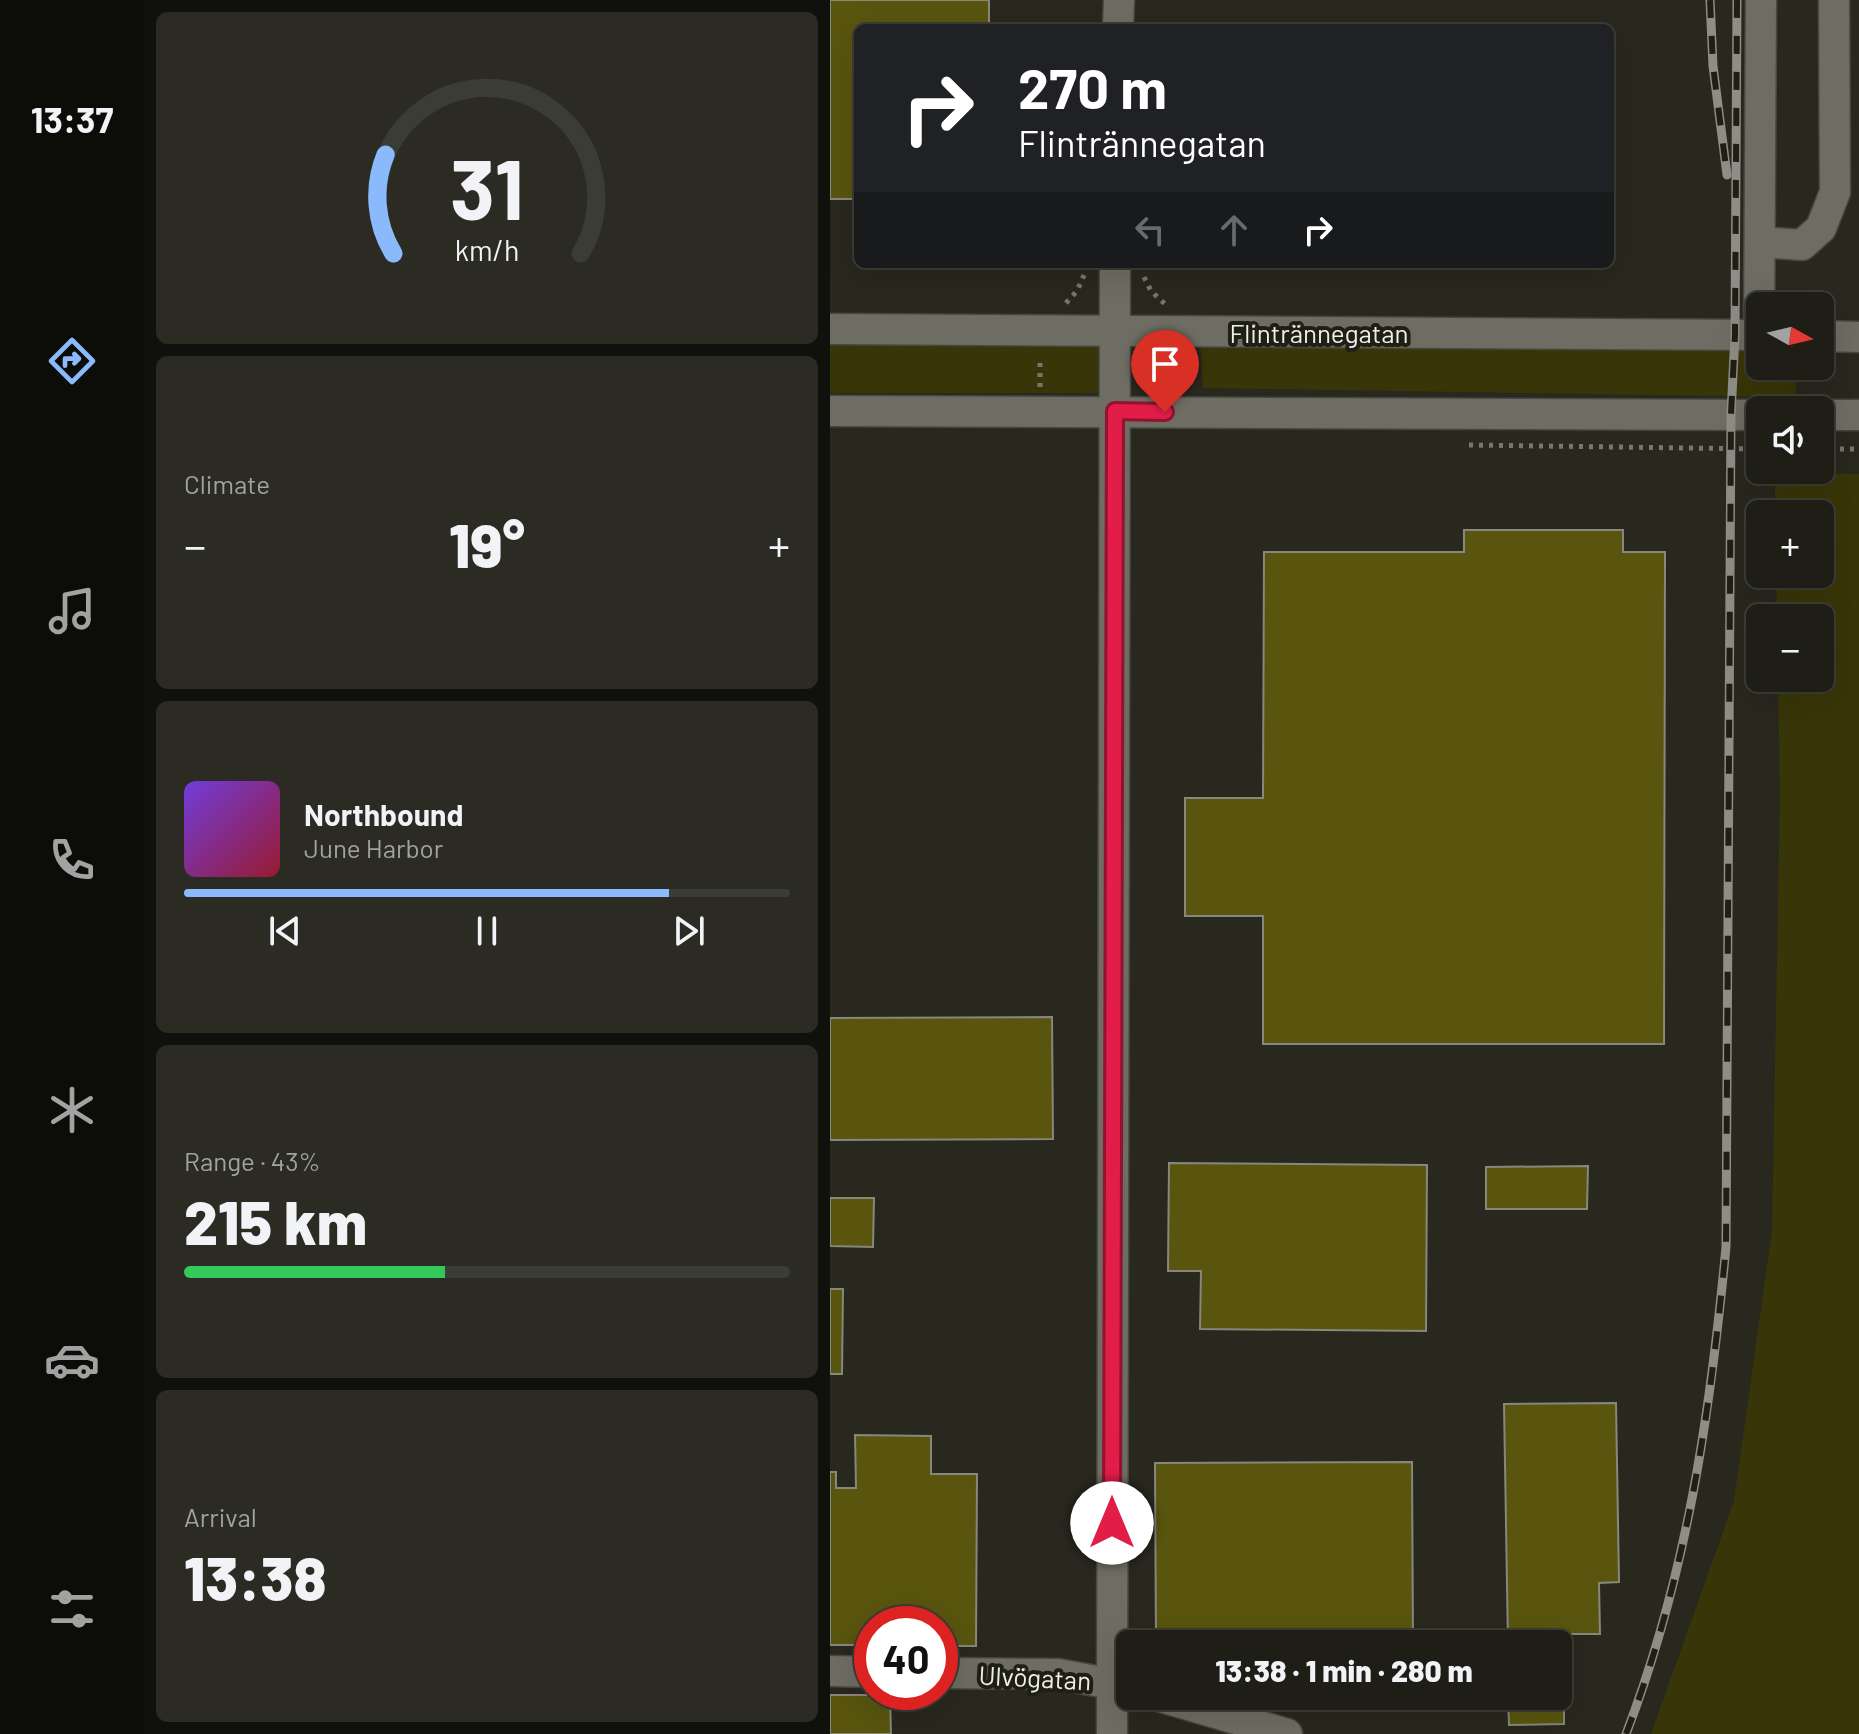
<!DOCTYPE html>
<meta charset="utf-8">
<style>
body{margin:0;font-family:Barlow,sans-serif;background:#2b2b24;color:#f1f3f6;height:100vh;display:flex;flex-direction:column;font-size:30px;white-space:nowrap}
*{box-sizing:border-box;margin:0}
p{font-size:26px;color:#a1a2a1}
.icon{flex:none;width:44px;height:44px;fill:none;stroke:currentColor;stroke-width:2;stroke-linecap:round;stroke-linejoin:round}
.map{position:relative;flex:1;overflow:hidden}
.drawer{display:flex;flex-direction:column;gap:12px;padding:12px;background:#10100d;width:686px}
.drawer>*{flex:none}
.banner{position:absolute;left:24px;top:24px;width:760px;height:244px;border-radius:12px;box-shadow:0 8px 32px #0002,0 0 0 2px #3c3c36;background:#202124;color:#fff;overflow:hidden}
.needle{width:52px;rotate:98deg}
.buttons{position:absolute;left:916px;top:292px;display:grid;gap:16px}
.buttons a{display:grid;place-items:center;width:88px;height:88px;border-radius:12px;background:#1e1e17;box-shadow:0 8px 32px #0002,0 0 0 2px #3c3c36;font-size:40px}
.speed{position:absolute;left:24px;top:1606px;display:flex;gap:16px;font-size:40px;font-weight:700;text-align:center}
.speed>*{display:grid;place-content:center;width:104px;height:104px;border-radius:50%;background:#1e1e17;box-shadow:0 8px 32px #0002,0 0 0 2px #3c3c36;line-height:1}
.speed .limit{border:12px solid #d22;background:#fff;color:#111}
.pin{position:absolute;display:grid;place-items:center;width:68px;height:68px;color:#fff;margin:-82px -34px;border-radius:50% 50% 50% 0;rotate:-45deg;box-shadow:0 0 8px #0007}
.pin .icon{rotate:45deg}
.me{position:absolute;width:88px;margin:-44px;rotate:0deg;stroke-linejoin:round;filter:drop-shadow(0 0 6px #0008)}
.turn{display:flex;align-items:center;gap:28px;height:168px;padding:0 32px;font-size:36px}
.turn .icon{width:104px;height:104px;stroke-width:2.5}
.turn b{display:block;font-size:56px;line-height:68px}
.lanes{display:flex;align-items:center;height:76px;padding:0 32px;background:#0003;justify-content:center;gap:40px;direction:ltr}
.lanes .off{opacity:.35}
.big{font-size:60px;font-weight:800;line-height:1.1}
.drawer .widget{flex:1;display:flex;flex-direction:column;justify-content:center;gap:12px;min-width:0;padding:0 28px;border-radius:12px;background:#2b2b24}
.drawer .dial{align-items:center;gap:0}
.dial svg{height:208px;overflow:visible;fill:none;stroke:#3c3c36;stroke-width:7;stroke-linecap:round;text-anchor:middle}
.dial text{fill:#f1f3f6;stroke:none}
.song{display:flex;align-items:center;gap:24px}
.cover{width:96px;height:96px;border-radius:12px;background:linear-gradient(135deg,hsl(260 70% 55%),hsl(350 70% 35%))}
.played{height:8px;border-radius:4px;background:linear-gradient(90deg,#8bbafc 80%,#3c3c36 80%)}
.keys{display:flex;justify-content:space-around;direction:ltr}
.heat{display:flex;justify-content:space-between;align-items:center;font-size:44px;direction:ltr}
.charge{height:12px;border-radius:6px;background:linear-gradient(90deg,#34c759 43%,#3c3c36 0)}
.trip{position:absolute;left:286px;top:1630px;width:456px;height:80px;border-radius:12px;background:#1e1e17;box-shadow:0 8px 32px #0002,0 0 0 2px #3c3c36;font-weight:800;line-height:80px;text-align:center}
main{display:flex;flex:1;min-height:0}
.tabs{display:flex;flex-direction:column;width:144px;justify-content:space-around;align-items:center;background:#0c0c09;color:#a1a2a1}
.tabs .icon{width:56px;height:56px}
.tabs .selected{color:#8bbafc}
.tabs b{font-size:36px;color:#f1f3f6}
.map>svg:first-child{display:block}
.green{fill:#383608}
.building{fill:#59550f;stroke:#87877c;stroke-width:2}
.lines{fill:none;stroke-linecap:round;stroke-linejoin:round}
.minor-casing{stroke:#47473f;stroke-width:33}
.path{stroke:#77776f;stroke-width:5;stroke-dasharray:4 6;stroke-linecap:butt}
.minor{stroke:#6d6d63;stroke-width:30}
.rail-casing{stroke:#8e8e87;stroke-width:9}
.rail{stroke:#1f1f16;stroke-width:6;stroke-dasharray:18;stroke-linecap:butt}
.route-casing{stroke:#92132f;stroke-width:20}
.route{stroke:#e11d48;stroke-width:14}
.labels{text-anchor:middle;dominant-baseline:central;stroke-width:8;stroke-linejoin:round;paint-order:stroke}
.street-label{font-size:26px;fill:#f0f0ea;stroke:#1f1f16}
</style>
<main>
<nav class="tabs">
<b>13:37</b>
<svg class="icon selected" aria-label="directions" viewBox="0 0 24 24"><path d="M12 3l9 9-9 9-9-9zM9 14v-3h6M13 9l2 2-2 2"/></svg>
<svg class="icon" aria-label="music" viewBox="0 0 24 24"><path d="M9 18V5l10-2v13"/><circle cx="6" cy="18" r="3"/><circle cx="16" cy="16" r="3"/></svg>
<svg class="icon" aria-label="phone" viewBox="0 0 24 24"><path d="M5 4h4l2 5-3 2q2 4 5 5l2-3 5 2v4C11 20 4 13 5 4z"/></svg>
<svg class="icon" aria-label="climate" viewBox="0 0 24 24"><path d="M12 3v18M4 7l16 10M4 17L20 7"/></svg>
<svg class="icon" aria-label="car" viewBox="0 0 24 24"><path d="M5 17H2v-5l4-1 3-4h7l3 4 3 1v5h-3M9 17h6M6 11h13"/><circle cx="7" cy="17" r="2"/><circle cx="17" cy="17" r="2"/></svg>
<svg class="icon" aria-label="filters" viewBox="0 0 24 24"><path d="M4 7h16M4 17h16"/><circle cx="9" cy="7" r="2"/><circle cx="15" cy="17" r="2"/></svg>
</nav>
<section class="drawer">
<div class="widget dial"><svg viewBox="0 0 100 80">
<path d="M14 69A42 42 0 1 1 86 69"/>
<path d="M14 69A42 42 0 0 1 11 31" stroke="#8bbafc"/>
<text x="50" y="56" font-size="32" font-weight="700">31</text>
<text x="50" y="72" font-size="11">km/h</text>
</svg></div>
<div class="widget"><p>Climate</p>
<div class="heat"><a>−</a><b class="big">19°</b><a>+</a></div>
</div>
<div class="widget">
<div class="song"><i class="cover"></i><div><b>Northbound</b><p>June Harbor</p></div></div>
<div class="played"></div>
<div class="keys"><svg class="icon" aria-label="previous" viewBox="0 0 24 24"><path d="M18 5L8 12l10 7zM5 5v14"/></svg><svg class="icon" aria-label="pause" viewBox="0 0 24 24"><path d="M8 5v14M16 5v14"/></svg><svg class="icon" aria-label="next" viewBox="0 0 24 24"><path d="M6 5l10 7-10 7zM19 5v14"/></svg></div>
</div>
<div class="widget"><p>Range · 43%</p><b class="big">215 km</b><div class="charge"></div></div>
<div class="widget"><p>Arrival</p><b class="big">13:38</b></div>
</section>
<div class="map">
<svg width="1029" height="1734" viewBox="0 0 1029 1734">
<rect width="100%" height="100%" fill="#28281f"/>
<!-- green -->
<g class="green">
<polygon points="0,344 269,345 268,393 0,393"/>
<polygon points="370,344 930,349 930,366 968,366 965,397 373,388"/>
<polygon points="945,474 1029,474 1029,1734 821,1734 904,1501 942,1231 950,797 948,678 990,678 990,618 947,618 946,574 990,574 990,514 945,514"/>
</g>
<!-- building -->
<g class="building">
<polygon points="0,0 159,0 159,28 28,28 28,199 0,199"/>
<polygon points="634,530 793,530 793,552 835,552 834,1044 433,1044 433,916 355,916 355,798 433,798 434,552 634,552"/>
<polygon points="222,1017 223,1139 0,1140 0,1018"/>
<polygon points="339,1163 597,1165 596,1331 370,1329 371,1271 338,1271"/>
<polygon points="758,1166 757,1209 656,1209 656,1167"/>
<polygon points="0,1198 44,1198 43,1247 0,1246"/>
<polygon points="0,1289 13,1289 12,1374 0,1374"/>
<polygon points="786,1403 789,1582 769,1583 770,1634 734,1634 734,1724 679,1725 678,1696 728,1696 728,1644 678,1644 674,1404"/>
<polygon points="25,1435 101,1436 101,1474 147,1474 146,1646 110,1646 110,1624 42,1624 42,1645 0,1645 0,1472 6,1472 6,1488 26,1488"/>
<polygon points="582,1462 583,1644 326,1644 325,1463"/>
<polygon points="0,1695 60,1695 61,1734 0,1734"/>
</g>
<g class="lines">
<!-- minor casing -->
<g class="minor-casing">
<g id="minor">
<polyline points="288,28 289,0"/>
<polyline points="930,242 972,245 991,228 1005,192 1004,0"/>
<polyline points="0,329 930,335"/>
<polyline points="929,335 931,0"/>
<polyline points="990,336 1029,337"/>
<polyline points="0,411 930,415"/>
<polyline points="990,415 1029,415"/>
<polyline points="0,1671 42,1672"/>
<polyline points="110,1673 228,1674 298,1687"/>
<polyline points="328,1696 457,1734"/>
<polyline points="282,1734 285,264"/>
</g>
</g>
<!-- path -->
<g class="path">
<polyline points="314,277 321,291 335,304"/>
<polyline points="236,303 247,291 254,275"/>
<polyline points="359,357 359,387"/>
<polyline points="210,387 210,357"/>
<polyline points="639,445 930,449"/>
<polyline points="990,449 1029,449"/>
</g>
<!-- minor -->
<use href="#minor" class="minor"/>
<!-- rail casing -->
<g class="rail-casing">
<g id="rail">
<polyline points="880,0 883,66 897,175"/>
<path d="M796,1734C857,1575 880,1415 896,1247L901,414L905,335L907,0"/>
</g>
</g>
<!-- rail -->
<use href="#rail" class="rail"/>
</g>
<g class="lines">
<!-- route casing -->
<g class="route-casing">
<polyline id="route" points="282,1523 285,411 335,412"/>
</g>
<!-- route -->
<use href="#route" class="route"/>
</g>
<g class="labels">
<!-- street labels -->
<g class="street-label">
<text x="489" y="332">Flintrännegatan</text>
<text transform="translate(205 1677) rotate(3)">Ulvögatan</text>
</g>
</g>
</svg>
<div class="buttons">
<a><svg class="needle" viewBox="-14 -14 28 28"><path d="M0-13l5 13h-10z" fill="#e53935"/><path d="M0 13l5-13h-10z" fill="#a1a2a1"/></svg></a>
<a><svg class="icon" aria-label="sound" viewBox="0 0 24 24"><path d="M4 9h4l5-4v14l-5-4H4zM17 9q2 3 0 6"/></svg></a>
<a>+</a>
<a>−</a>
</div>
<div class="speed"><div class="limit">40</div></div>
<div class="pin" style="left:335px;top:412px;background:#d93025"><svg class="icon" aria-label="arrive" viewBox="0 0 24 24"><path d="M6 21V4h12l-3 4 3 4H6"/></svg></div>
<svg class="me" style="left:282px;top:1523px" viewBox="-20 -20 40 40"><circle r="19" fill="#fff"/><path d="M0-13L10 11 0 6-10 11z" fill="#e11d48"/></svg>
<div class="trip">13:38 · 1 min · 280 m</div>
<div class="banner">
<div class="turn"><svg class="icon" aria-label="right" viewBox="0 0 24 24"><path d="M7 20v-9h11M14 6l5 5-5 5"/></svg><div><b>270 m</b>Flintrännegatan</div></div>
<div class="lanes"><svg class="icon off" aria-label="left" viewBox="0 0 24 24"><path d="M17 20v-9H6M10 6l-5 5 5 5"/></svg><svg class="icon off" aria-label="ahead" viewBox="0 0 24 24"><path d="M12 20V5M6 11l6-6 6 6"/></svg><svg class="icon" aria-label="right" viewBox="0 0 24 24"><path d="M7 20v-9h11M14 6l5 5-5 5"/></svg></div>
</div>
</div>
</main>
